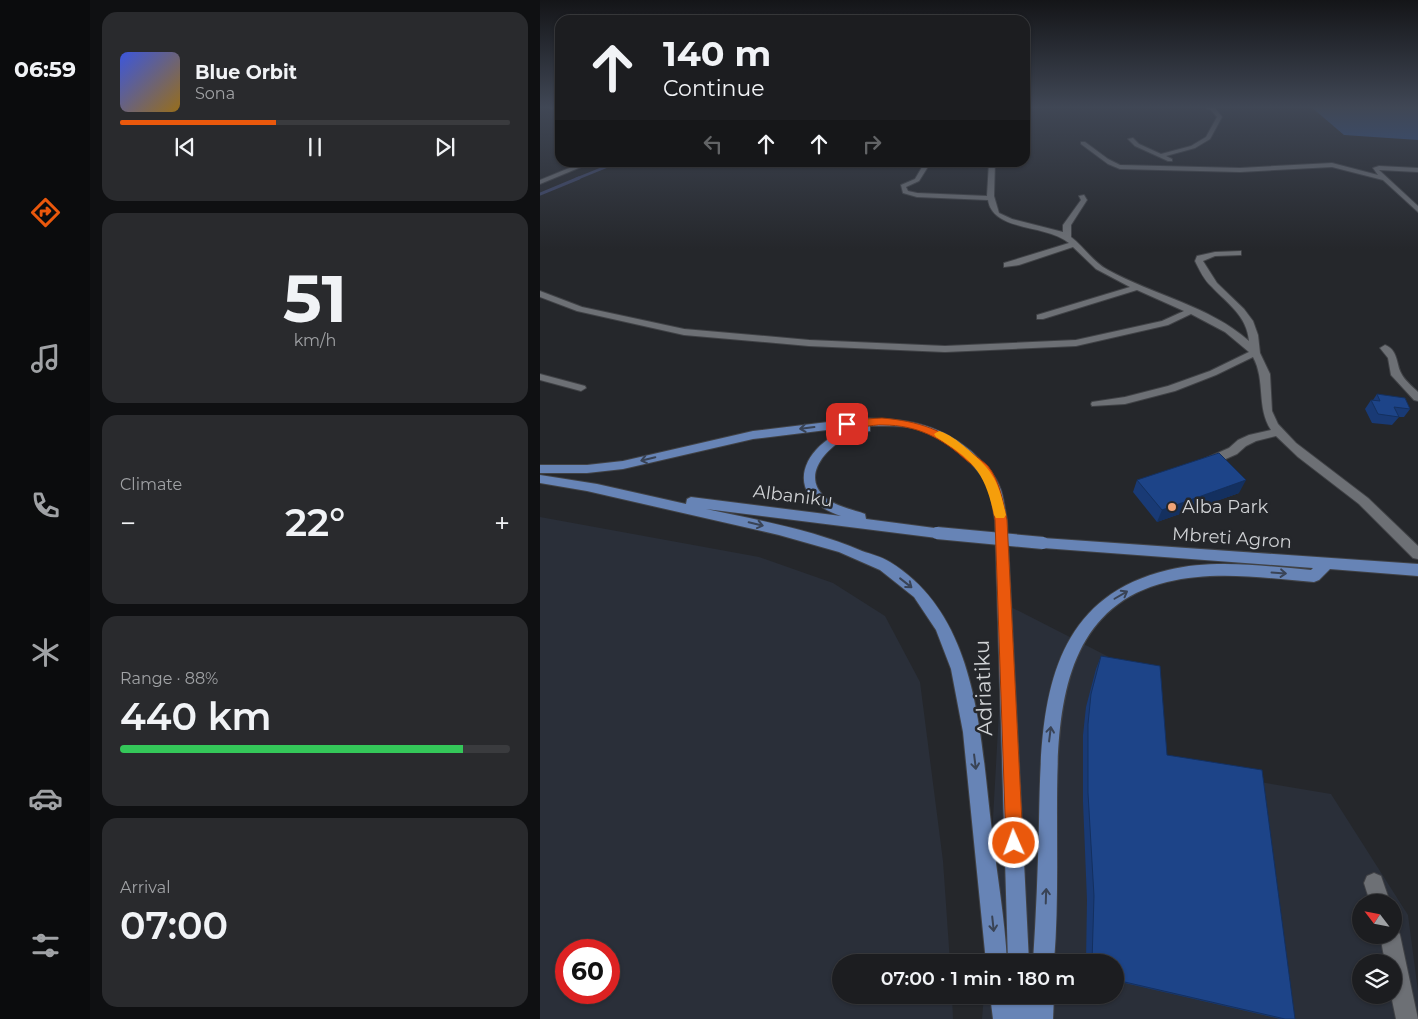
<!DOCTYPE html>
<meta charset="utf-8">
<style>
body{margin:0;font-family:Montserrat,sans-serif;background:#292a2d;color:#f1f3f6;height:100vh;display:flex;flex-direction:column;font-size:19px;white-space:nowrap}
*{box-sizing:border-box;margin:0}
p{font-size:16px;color:#a0a2a5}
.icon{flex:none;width:28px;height:28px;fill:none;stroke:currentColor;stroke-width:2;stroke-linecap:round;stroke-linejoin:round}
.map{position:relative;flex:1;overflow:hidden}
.sheet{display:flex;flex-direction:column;gap:12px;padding:12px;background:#0f1012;width:450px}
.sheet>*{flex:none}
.banner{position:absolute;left:15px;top:15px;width:475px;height:152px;border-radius:15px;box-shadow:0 1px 4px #0004,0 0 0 1px #3a3b3e;background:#1c1d20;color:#f1f3f6;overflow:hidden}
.needle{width:32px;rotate:302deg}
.controls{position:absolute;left:812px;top:894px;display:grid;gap:10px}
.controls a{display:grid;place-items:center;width:50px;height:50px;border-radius:50%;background:#1c1d20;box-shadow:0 1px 4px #0004,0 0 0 1px #3a3b3e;font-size:25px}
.speed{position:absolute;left:15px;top:939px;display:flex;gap:10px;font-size:25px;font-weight:700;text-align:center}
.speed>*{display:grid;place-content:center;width:65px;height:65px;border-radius:50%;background:#1c1d20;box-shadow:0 1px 4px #0004,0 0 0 1px #3a3b3e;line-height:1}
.speed .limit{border:8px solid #d22;background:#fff;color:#111}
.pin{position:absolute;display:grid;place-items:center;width:42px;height:42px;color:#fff;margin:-21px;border-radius:10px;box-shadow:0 2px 8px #0006}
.me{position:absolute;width:55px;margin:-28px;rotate:358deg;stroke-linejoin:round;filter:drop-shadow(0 0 4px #0008)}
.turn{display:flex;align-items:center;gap:18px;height:105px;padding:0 25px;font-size:22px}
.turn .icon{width:65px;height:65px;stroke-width:2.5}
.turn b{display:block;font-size:35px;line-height:42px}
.lanes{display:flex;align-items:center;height:48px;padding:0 25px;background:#0003;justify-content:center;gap:25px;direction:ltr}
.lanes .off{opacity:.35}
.big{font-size:38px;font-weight:600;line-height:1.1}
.sheet .tile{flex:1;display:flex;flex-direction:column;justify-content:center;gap:8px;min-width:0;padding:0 18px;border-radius:15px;background:#292a2d}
.sheet .dial{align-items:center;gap:0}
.dial b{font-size:65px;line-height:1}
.song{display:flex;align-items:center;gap:15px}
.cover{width:60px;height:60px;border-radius:8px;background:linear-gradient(135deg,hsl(230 70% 55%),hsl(40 70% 35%))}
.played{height:5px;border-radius:2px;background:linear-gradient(90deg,#ea580c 40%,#3a3b3e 40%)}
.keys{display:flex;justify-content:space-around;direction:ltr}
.heat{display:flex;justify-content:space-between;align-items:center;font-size:28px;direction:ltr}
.charge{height:8px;border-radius:4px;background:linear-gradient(90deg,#34c759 88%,#3a3b3e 0)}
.trip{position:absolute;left:292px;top:954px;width:292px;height:50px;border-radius:25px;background:#1c1d20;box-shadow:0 1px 4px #0004,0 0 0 1px #3a3b3e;font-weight:600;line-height:50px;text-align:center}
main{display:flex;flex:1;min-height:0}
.tabs{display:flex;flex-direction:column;width:90px;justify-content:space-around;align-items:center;background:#0b0c0d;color:#a0a2a5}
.tabs .icon{width:35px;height:35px}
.tabs .active{color:#ea580c}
.tabs b{font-size:22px;color:#f1f3f6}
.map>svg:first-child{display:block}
.built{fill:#2a2f39;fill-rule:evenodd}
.forest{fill:#2e569b}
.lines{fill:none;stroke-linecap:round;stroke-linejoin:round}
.stream-far1{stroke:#3e476b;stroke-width:2.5}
.stream{stroke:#3e476b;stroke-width:3}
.minor-casing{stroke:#404246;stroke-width:2}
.primary-casing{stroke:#404246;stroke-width:2}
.minor{fill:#6d7075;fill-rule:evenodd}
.primary{fill:#6784b6;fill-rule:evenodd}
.primary-bridge-casing{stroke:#404246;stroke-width:14;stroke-linecap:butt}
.primary-bridge{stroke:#6784b6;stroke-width:12}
.wall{fill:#193a75}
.shaded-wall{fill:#14305f}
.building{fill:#1d4488;stroke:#14305f}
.oneway{stroke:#394355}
.route{fill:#ea580c;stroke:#983908}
.slow{fill:#f59e0b}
.poi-dot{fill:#efa377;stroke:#25272b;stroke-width:2}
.labels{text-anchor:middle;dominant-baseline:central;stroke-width:5;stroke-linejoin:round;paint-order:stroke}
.street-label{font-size:18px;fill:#d0d2d5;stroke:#25272b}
.poi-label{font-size:18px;fill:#d0d2d5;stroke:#25272b;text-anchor:start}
.near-street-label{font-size:21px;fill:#d0d2d5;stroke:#25272b}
</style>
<main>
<nav class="tabs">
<b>06:59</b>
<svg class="icon active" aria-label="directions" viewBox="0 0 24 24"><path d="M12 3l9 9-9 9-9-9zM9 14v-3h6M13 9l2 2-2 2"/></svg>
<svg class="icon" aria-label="music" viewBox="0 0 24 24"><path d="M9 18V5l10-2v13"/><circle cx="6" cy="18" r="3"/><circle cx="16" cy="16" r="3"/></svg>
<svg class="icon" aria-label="phone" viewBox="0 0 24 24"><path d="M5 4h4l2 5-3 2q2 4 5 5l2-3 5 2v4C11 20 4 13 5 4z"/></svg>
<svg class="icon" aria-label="climate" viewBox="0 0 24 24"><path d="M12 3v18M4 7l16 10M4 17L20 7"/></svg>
<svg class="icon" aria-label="car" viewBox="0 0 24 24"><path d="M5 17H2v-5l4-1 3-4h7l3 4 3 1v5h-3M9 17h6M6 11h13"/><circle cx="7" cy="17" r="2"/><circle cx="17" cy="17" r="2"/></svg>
<svg class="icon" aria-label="filters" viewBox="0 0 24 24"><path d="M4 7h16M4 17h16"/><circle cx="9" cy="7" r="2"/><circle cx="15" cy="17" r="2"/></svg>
</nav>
<section class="sheet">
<div class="tile">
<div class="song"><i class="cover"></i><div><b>Blue Orbit</b><p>Sona</p></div></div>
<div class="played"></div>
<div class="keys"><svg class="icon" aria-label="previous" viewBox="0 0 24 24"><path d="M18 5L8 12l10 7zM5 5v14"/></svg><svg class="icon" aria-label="pause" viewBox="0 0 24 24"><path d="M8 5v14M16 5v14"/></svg><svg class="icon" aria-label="next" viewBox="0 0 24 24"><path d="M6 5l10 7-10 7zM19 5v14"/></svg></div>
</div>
<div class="tile dial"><b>51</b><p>km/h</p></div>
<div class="tile"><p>Climate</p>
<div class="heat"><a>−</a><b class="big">22°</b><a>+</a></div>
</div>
<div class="tile"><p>Range · 88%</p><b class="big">440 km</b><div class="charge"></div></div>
<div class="tile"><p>Arrival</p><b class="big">07:00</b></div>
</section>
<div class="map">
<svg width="878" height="1019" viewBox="0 0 878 1019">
<rect width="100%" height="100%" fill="#25272b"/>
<!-- built -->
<g class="built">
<path d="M0,517L219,557L293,583L345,616L380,682L403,861L410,962H301V995H412L413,1019H0ZM26,950H69V992H26Z"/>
<path d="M465,604L612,679L625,766L791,794L868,915L878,991V1019H442L444,995H576V962H445ZM821,902H854V935H821ZM821,962H854V995H821Z"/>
</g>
<!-- forest -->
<polygon class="forest" points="770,106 878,106 878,140 804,135"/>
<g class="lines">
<!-- stream-far1 -->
<polyline class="stream-far1" points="36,179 78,162"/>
<!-- stream -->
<polyline class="stream" points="0,194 39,178"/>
<!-- minor casing -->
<g class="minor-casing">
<g id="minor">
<polygon points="10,106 14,106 15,108 11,109"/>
<polygon points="662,106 675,108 682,117 670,139 655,148 626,156 632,159 632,161 628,161 595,146 588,139 593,138 599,144 621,154 651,146 666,137 677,117 671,110"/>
<polygon points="541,142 545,142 568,159 580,165 700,168 792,163 838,175 833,168 839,166 878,168 878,172 839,170 878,206 878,212 843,180 792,167 700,172 580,169 568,164 541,144"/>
<polygon points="44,162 53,162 0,184 0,180"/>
<path d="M385,162H391L379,181L366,187L368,191L377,193L447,196L449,162H455L454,196L459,213L472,219L523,232V225L541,200L539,196L544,195L547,200L531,225V237C544,247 553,262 568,270C613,295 670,306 709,341C707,316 688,304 672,287C664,280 660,271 655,261L657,256L675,252L701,251V255L675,256L663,261L677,283L704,309L713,321L718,335L720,353L730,374L732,411L738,424L756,443L828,498L878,546V559L873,558L819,504L758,457L736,436L716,441L706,446L697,454L672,465H664L662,462L664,459L689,448L698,440L709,435L731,430C716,407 726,381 713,357L676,375L635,391L585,404L552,406L551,404L552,402L585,397L628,386L670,371L709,352L685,332L651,314L628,325L536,346L405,352L269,346L144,335L37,311L0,297V291L42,307L144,329L269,340L405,346L536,340L622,321L644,311L597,290L503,319H497V315L590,287L556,269L533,247L479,265L464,267V263L529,243C506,224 453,232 448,200L377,197L363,193L361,185L375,179Z"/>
<path d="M845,345C858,350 856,363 861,373C864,380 873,387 878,392V401L874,400L851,375L848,358L840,348Z"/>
<polygon points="0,374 45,386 46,388 41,391 0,380"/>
<polygon points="834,873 841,876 850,902 830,902 824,883 827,876"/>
<polygon points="854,926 857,928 860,935 878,1019 856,1019 851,995 854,995 854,962 845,962 840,935 854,935"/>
</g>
</g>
<!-- primary casing -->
<g class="primary-casing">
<g id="primary">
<path d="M321,418C366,420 395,421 431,451C444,463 455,473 461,490C464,499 465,510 467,520L489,962H468L455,520C453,510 452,499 449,490C440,465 405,438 380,430C364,425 347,426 330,426V431C321,433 312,435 304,439C284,451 261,477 286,498C297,507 312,509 325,514L326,519L402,529L403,533L402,537L397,538L166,509C218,520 273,530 322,551C331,554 342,557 350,562C440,617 440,739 452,831C457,875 465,919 467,962H446L423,732L411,669L396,630L374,597L340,570L299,552L239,535L47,491L0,483V475L57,484L146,504L147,499L151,497L301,516C235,494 267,437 319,426L213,439L83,469L47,473H0V465H47L83,461L213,431Z"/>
<path d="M503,538L878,564V576L790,569L779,580L774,582C726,578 675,570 627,582C516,609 517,726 517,819C517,867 518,915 514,962H493C496,915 498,869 499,822C501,716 502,600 628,570C674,559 724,566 771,570L773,568L503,548L498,547L496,543L498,539Z"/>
<polygon points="450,995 514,995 513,1019 453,1019"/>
</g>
</g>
<!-- minor -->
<use href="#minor" class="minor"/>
<!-- primary -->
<use href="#primary" class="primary"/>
<!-- primary-bridge casing -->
<g class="primary-bridge-casing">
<polyline id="primary-bridge" points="397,533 503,543"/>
</g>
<!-- primary-bridge -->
<use href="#primary-bridge" class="primary-bridge"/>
</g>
<!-- wall -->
<g class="wall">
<polygon points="837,394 870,409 864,417 859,417 852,425 832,423 825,409 831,400 833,400"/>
<polygon points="597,480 699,493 617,522 593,492"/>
<polygon points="561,656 627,755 755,1019 741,1019 736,1018 576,981 576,962 546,962 547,900 543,802 543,735 546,707 556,669"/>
</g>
<!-- shaded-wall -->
<polygon class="shaded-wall" points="706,480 699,493 617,522 622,510"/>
<!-- building -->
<g class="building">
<polygon points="837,394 865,398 870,409 854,407 859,417 838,414 831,400 840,401"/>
<polygon points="679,453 706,480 622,510 597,480"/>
<polygon points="561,656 620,666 627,755 722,770 755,1019 745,1019 576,980 576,962 552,962 554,896 548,793 548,724 551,694"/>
</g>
<!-- one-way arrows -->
<defs><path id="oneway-shaft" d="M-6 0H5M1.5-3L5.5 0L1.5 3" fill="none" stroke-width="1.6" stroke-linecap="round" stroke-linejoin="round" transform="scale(1.25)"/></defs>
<g class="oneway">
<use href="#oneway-shaft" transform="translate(267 428) rotate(173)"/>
<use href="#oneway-shaft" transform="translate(108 459) rotate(167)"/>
<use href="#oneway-shaft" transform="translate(216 524) rotate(13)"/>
<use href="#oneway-shaft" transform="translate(739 573) rotate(4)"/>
<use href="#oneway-shaft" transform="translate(366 583) rotate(38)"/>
<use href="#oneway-shaft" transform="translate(581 595) rotate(-30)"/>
<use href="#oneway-shaft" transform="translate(510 734) rotate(-83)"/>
<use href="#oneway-shaft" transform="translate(435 762) rotate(83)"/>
<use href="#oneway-shaft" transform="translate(506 896) rotate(-88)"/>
<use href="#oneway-shaft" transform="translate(453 924) rotate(84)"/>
</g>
<!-- sky -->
<linearGradient id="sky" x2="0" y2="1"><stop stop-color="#141518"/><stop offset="0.43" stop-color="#404755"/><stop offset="1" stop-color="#404755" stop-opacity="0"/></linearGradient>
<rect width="878" height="249" fill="url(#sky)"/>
<!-- route -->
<path class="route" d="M342,418C378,421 405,430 433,454C438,458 444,462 448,466C460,481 463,502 467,520L483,843L481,849L474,851L468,849L466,843L455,520C452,504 450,487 440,473C437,468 431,464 426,460C402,438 377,425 343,425C333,424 310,431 302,424L307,420Z"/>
<!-- slow -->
<path class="slow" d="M399,431C409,434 418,441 425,447C453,471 458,479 466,515L464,518H456L454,515C445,472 433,460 396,437L394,434Z"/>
<!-- markers -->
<circle class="poi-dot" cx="632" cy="507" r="5"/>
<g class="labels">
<!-- street labels -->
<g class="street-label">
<text transform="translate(253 496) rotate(7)">Albaniku</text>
<text transform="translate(692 538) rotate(4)">Mbreti Agron</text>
</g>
<!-- poi labels -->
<g class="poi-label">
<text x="642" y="507">Alba Park</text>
</g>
<!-- near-street labels -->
<g class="near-street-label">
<text transform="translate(443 688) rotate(-92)">Adriatiku</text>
</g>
</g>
</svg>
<div class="controls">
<a><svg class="needle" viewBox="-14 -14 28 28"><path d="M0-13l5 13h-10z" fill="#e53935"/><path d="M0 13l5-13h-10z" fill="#a0a2a5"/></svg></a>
<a><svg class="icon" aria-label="layers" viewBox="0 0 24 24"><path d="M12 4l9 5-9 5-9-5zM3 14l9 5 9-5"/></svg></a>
</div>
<div class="speed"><div class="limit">60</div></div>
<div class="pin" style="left:307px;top:424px;background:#d93025"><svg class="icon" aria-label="arrive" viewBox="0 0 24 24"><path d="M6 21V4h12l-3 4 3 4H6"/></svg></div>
<svg class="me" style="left:474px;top:843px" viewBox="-20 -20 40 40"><circle r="17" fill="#ea580c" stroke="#fff" stroke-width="3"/><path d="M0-11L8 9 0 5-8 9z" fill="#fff"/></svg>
<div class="trip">07:00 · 1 min · 180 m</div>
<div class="banner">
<div class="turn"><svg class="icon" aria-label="ahead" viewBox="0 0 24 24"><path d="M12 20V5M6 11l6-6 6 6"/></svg><div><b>140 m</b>Continue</div></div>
<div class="lanes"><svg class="icon off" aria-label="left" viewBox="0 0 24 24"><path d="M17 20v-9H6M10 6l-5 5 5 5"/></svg><svg class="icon" aria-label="ahead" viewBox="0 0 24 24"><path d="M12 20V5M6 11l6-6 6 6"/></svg><svg class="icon" aria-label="ahead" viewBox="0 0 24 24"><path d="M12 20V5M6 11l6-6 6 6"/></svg><svg class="icon off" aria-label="right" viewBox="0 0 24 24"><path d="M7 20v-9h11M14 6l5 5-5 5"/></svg></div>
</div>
</div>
</main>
